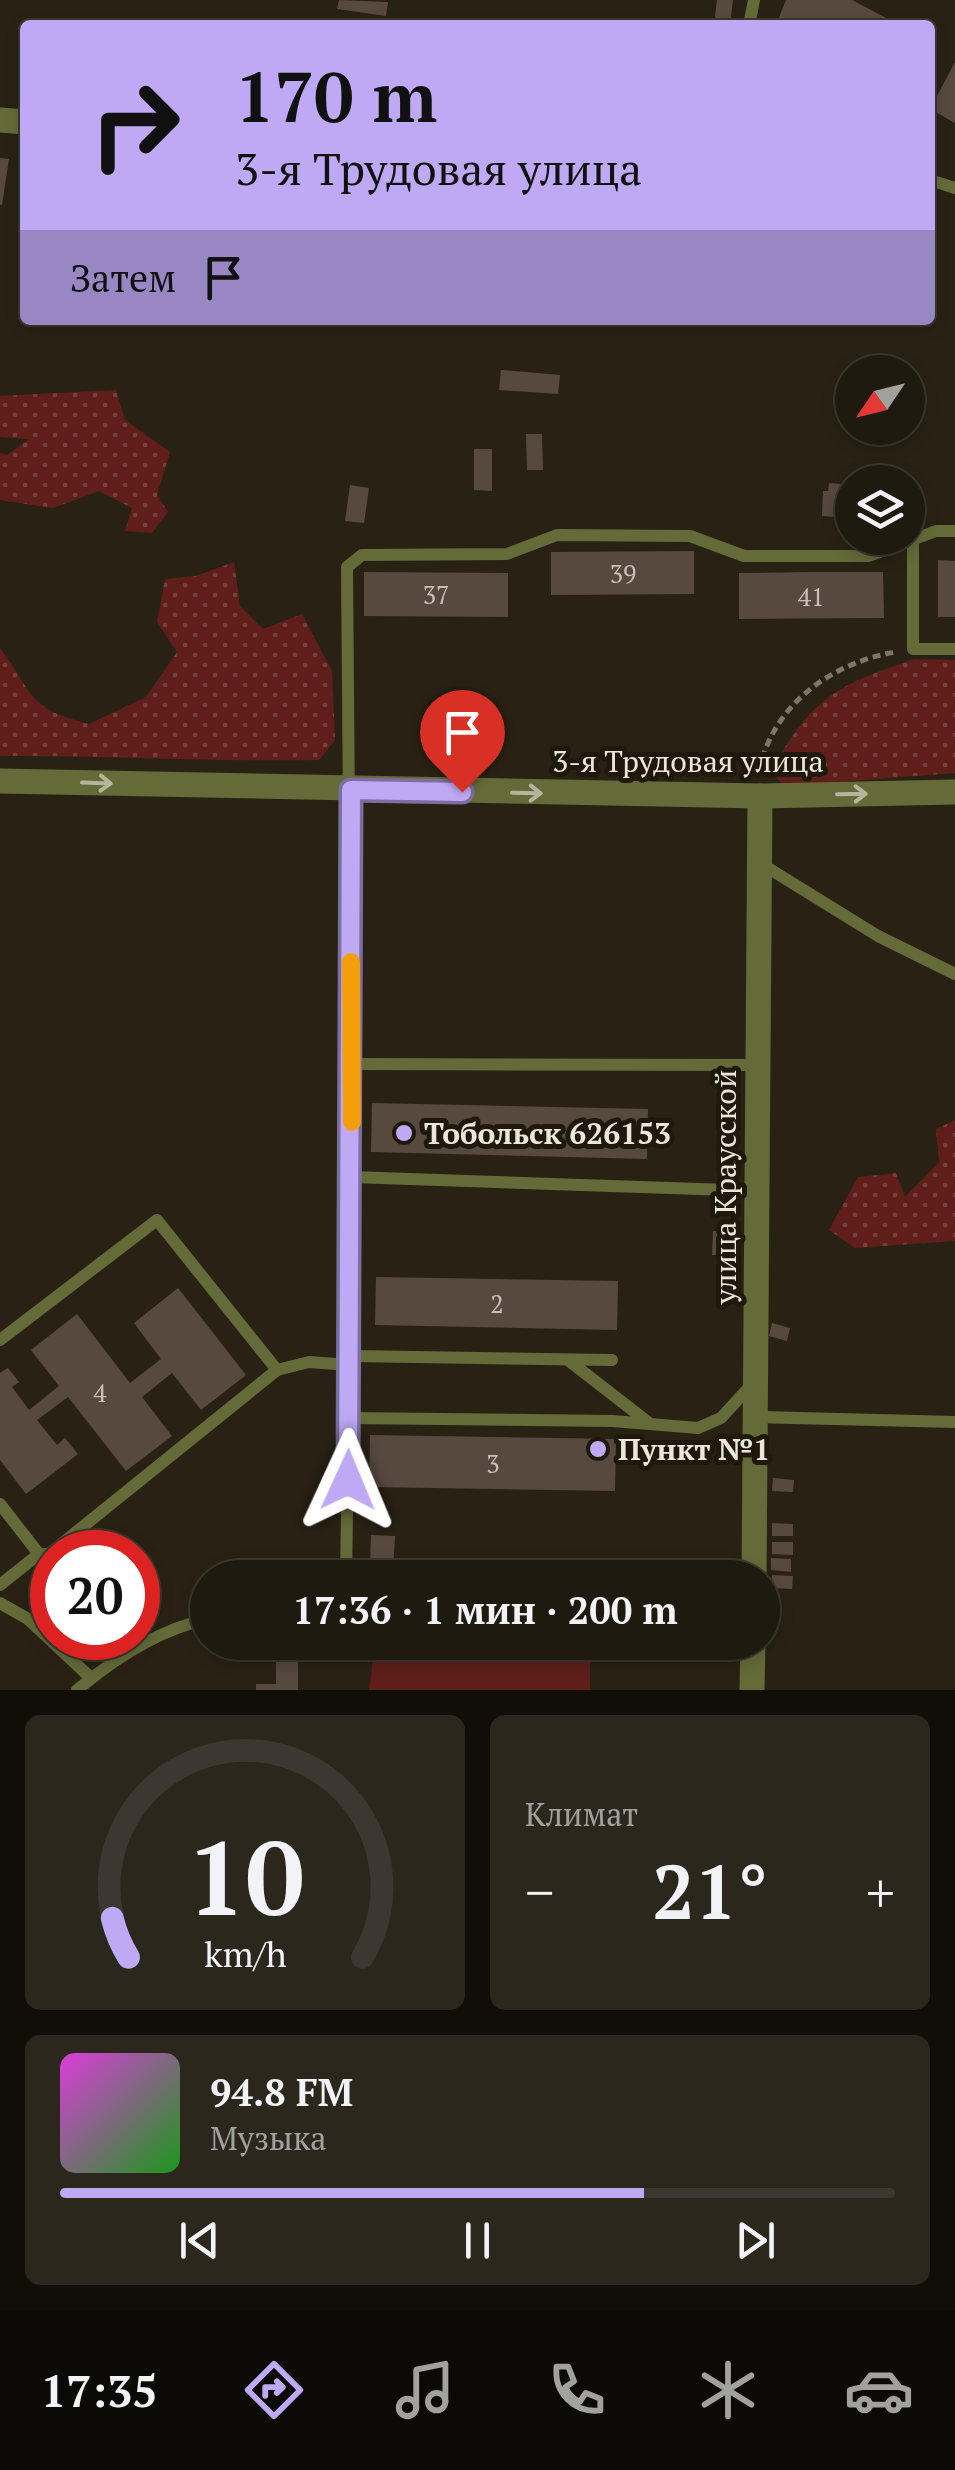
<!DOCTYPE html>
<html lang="ru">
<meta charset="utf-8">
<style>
body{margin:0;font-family:"PT Serif",serif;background:#2c271d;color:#f1f3f6;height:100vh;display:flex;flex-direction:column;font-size:38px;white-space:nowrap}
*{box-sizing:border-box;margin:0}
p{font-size:32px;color:#a1a19e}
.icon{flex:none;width:55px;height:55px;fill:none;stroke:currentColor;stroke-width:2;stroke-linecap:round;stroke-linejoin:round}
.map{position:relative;height:1690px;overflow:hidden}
.side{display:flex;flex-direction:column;gap:25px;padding:25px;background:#110e08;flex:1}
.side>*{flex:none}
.top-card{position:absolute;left:20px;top:20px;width:915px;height:305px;border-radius:10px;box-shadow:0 5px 15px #0003,0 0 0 2px #3c382f;background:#bfa9f4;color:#111;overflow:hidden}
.needle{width:65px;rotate:235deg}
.fabs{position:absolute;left:835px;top:355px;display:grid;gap:20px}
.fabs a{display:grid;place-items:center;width:90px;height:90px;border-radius:50%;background:#1f1a0f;box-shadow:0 5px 15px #0003,0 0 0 2px #3c382f;font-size:50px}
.speed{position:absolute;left:30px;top:1530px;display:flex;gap:20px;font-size:50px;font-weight:700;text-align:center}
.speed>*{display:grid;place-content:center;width:130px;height:130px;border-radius:50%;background:#1f1a0f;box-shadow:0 5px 15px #0003,0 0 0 2px #3c382f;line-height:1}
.speed .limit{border:15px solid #d22;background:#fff;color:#111}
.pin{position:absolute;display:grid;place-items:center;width:85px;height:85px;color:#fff;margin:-102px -42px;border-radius:50% 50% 50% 0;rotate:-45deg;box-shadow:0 0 10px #0007}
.pin .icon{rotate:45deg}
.me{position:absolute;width:110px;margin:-55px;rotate:1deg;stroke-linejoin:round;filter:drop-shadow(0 0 8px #0008)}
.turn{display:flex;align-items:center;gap:35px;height:210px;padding:0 50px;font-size:45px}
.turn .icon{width:130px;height:130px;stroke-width:2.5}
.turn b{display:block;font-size:70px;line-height:85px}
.then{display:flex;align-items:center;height:95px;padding:0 50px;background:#0003;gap:20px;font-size:38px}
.big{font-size:75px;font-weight:700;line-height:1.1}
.side .tile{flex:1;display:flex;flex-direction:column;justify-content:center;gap:15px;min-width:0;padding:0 35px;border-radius:15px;background:#2c271d}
.side .dial{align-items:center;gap:0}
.dial svg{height:260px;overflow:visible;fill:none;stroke:#3c382f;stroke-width:7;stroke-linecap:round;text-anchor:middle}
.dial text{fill:#f1f3f6;stroke:none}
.song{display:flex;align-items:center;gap:30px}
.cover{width:120px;height:120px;border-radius:15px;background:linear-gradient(135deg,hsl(300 70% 55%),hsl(120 70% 35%))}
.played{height:10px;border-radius:5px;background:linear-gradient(90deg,#bfa9f4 70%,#3c382f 70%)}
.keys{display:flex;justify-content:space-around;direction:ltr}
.heat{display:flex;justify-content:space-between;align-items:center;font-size:55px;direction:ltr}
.side .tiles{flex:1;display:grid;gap:25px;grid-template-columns:1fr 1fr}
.tile:last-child{grid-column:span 2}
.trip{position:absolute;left:190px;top:1560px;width:590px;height:100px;border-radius:50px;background:#1f1a0f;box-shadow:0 5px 15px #0003,0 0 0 2px #3c382f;font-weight:700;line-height:100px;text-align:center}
.tabs{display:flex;height:160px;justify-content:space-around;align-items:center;background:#0c0a06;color:#a1a19e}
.tabs .icon{width:70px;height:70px}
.tabs .active{color:#bfa9f4}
.tabs b{font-size:45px;color:#f1f3f6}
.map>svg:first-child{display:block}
.grass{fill:url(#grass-dots)}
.pitch{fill:#5f1e1a}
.building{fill:#58493f}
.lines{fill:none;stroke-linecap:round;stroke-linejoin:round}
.path{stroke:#7d776b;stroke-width:5;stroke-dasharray:8 5;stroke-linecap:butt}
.service{stroke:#646b39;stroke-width:12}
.minor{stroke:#646b39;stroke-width:25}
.tertiary{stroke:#646b39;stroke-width:25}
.oneway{stroke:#b5b59b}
.route-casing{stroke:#7c6e9f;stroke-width:25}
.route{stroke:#bfa9f4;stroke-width:18}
.slow{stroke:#f59e0b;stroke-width:18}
.poi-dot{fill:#bfa9f4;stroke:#1f190b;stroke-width:4}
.labels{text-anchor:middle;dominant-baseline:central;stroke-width:10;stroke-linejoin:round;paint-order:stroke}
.number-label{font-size:25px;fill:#c6c0b6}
.street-label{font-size:30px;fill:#ebe7dd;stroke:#1f190b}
.poi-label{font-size:30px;font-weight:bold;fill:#ebe7dd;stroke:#1f190b;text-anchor:start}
</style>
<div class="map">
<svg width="955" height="1690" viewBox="0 0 955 1690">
<defs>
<pattern id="grass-dots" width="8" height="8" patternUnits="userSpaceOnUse" patternTransform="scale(2.5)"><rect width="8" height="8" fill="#5f1e1a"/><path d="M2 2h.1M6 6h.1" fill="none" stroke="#763f3b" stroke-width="1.8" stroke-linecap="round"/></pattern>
</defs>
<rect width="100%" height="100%" fill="#292214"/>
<!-- grass -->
<g class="grass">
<polygon points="116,390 125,420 170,452 157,495 168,512 152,533 125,531 132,508 99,491 53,508 0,500 0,453 7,455 29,439 0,437 0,396"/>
<path d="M234,562L240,606L263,629L302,614L332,671L335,740L319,760C213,762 107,755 0,756V648C35,695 26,708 89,724L146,697L177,652L157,622L165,579L196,576Z"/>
<path d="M914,659L955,660V773L784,786L771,771C813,696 836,686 914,659Z"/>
<polygon points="955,1120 955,1241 855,1248 829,1230 858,1177 896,1173 905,1197 939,1162 936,1129"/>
</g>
<!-- pitch -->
<polygon class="pitch" points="375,1643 572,1643 590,1657 590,1690 369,1690"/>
<!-- building -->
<g class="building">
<polygon points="339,0 388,2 386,16 337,9"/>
<polygon points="717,0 733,0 730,25 714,25"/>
<polygon points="786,0 852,0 894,22 776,25"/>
<polygon points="955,62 955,123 930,109"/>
<polygon points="0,158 9,159 2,205 0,205"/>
<polygon points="501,370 560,375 558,394 499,390"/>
<polygon points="526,434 542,434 543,470 527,470"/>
<polygon points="474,449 492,449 492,491 474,490"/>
<polygon points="880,470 901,471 900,482 879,482"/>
<polygon points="829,483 852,485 852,518 822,516 823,491 828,491"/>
<polygon points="350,485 369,488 364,523 345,521"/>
<polygon points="694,551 694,594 551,595 551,552"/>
<polygon points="938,560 955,561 955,617 938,617"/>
<polygon points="364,572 508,573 508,617 364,616"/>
<polygon points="811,572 883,572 884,618 739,619 739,573"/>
<polygon points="372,1103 648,1109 647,1159 371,1152"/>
<polygon points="713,1231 735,1232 735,1255 712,1255"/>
<polygon points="376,1277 618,1281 617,1330 375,1325"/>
<polygon points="178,1288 246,1375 201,1410 172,1373 142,1397 172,1436 126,1471 68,1397 37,1420 57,1445 65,1438 78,1454 26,1494 0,1460 0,1373 8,1368 19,1382 12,1387 29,1410 59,1386 31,1350 77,1314 130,1383 161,1359 134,1323"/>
<polygon points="772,1323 790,1328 787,1341 769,1336"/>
<polygon points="370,1435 616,1439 615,1491 369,1487"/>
<polygon points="773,1478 794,1480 793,1492 772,1491"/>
<polygon points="772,1523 793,1524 793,1536 772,1536"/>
<polygon points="371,1535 395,1536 393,1569 370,1569"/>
<polygon points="772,1542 793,1542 793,1555 772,1554"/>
<polygon points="771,1558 791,1559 791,1572 771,1570"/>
<polygon points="772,1575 793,1576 792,1589 771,1588"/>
<polygon points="276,1642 298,1642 298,1690 256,1690 256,1684 276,1684"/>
</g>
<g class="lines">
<!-- path -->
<path class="path" d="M759,771C773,704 832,663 895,652"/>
<!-- service -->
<g class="service">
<polyline points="749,25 754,0"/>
<polyline points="930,180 955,188"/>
<polyline points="913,539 913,649 955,649"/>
<polyline points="760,863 878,936 955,974"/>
<polyline points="352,1064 758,1065"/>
<polyline points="352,1177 758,1191"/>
<polyline points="0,1340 157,1220 277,1370 49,1554 39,1554 0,1585"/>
<polyline points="350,1356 612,1360"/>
<polyline points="568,1360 649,1423"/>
<polyline points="277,1370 309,1362 350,1365"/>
<polyline points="757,1417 955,1422"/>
<polyline points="349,1418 613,1421 698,1428 721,1418 753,1383"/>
<polyline points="0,1504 39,1554"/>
<polyline points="346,1578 352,1177 347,567 362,555 507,554 557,535 690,536 744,556 869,556 936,531 955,531"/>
<polyline points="0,1603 28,1619 91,1678"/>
<path d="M77,1690C114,1659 160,1629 208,1619"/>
</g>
<!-- minor -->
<g class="minor">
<polyline points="0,120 25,122"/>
<polyline points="754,1578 760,796"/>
<polyline points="752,1690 753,1642"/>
</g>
<!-- tertiary -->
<polyline class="tertiary" points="0,781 760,796 955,792"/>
</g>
<!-- one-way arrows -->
<defs><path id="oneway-shaft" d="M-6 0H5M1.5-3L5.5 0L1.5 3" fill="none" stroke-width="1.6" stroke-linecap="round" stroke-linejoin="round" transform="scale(2.5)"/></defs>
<g class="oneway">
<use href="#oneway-shaft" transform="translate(97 783) rotate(2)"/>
<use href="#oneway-shaft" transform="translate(527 793) rotate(1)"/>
<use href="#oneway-shaft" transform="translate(852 794) rotate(-1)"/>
</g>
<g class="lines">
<!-- route casing -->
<g class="route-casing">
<polyline id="route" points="348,1480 351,790 462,792"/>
</g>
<!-- route -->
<use href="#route" class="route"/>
<!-- slow -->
<polyline class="slow" points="351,962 352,1122"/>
</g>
<!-- markers -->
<g class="poi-dot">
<circle cx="404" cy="1133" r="10"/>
<circle cx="598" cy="1449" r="10"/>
</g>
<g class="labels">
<!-- number labels -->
<g class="number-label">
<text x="623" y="573">39</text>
<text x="436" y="594">37</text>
<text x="811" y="596">41</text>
<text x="497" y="1303">2</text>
<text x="100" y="1392">4</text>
<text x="493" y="1463">3</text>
</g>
<!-- street labels -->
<g class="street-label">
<text x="688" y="761">3-я Трудовая улица</text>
<text transform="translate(725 1187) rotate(-90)">улица Краусской</text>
</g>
<!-- poi labels -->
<g class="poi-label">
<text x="424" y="1133">Тобольск 626153</text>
<text x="618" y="1449">Пункт №1</text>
</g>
</g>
</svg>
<div class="fabs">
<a><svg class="needle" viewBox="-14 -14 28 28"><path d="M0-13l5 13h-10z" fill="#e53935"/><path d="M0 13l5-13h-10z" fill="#a1a19e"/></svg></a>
<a><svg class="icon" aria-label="layers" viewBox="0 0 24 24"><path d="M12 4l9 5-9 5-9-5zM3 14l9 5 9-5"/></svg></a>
</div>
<div class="speed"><div class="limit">20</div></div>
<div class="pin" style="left:462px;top:792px;background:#d93025"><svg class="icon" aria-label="arrive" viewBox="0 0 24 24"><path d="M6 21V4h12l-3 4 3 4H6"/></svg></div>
<svg class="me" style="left:348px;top:1480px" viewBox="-20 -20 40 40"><path d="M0-17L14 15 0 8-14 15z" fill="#bfa9f4" stroke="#fff" stroke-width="4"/></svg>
<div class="trip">17:36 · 1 мин · 200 m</div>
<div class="top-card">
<div class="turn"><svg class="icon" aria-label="right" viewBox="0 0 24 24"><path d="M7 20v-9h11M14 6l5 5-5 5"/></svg><div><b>170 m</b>3-я Трудовая улица</div></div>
<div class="then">Затем<svg class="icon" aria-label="arrive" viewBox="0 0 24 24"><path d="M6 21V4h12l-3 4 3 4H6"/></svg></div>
</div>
</div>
<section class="side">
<div class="tiles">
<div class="tile dial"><svg viewBox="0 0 100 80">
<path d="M14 69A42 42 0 1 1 86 69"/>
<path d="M14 69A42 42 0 0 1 9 57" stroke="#bfa9f4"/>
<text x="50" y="56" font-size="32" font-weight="700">10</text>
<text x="50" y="72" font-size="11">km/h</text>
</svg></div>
<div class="tile"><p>Климат</p>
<div class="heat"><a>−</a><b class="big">21°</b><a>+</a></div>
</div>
<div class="tile">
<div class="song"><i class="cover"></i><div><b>94.8 FM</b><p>Музыка</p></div></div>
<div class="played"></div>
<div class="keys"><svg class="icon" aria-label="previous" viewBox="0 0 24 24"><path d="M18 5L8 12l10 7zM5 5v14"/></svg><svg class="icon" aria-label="pause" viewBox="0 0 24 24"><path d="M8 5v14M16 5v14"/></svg><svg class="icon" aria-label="next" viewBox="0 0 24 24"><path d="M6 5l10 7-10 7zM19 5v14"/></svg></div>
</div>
</div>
</section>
<nav class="tabs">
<b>17:35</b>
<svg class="icon active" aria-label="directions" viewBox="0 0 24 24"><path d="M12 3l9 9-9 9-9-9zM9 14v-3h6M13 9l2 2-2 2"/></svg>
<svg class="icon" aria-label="music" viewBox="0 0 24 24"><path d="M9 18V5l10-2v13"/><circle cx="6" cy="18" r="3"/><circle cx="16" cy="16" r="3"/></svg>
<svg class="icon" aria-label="phone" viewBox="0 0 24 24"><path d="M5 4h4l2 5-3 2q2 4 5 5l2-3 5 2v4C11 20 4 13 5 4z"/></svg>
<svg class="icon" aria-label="climate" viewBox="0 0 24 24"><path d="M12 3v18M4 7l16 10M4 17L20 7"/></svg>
<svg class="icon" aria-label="car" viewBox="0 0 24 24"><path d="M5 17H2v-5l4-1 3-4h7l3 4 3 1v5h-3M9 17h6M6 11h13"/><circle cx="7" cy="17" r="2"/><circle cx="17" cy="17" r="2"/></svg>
</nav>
